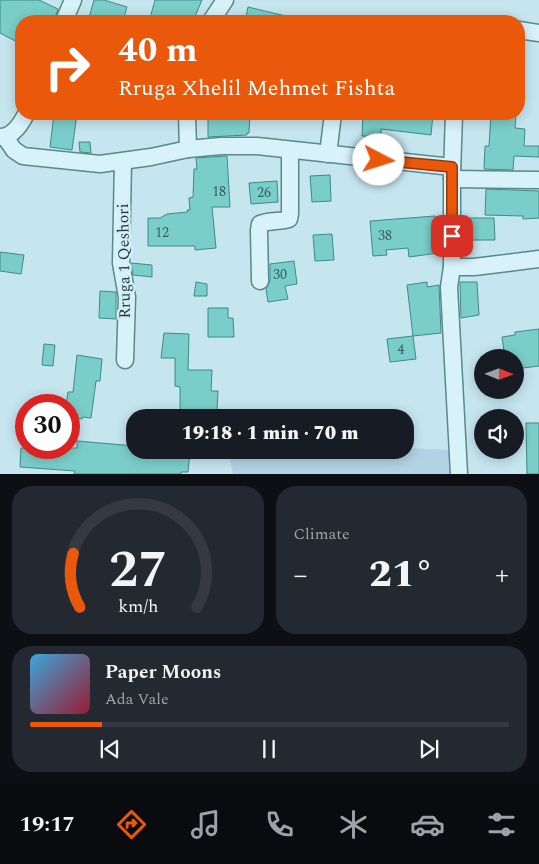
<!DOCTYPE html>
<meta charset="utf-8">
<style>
body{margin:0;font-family:Spectral,serif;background:#242831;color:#f1f3f6;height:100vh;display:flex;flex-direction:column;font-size:19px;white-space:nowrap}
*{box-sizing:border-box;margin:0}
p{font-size:16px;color:#9ea1a6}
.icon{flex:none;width:28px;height:28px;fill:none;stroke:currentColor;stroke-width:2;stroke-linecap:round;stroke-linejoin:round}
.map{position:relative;height:474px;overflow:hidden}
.drawer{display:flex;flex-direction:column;gap:12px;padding:12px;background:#0d0f14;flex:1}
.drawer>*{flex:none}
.hud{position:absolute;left:15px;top:15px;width:510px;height:105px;border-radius:20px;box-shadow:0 2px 12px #0003;background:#ea580c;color:#fff;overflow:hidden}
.needle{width:32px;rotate:91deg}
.fabs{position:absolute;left:474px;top:349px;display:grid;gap:10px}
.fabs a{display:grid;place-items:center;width:50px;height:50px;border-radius:50%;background:#171b24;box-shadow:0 2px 12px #0003;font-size:25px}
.speed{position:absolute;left:15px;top:394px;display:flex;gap:10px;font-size:25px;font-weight:700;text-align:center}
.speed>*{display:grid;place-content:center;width:65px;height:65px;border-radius:50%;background:#171b24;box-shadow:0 2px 12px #0003;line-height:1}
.speed .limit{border:8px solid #d22;background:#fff;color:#111}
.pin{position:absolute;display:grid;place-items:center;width:42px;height:42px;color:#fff;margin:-21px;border-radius:10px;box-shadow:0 2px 8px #0006}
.me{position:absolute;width:55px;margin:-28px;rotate:95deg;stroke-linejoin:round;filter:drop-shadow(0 0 4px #0008)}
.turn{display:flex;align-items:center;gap:18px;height:105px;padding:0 20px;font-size:22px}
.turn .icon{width:65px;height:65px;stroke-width:2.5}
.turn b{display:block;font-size:35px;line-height:42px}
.big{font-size:38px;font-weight:800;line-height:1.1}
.drawer .tile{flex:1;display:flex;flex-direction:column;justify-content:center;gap:8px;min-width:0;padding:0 18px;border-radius:20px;background:#242831}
.drawer .dial{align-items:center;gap:0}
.dial svg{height:130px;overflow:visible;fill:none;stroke:#363941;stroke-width:7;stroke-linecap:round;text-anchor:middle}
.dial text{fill:#f1f3f6;stroke:none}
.song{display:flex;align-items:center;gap:15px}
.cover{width:60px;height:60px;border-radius:8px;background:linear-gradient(135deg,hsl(200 70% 55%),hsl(350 70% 35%))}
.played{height:5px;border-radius:2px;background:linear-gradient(90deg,#ea580c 15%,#363941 15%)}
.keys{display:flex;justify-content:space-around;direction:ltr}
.heat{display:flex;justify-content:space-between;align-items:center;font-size:28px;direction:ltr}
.drawer .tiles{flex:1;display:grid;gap:12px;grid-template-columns:1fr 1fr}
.tile:last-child{grid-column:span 2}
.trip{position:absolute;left:126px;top:409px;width:288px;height:50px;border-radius:20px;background:#171b24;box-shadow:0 2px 12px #0003;font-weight:800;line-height:50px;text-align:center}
.menu{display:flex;height:80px;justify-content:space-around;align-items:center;background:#090b0e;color:#9ea1a6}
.menu .icon{width:35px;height:35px}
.menu .on{color:#ea580c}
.menu b{font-size:22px;color:#f1f3f6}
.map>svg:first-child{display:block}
.farmland{fill:#b2d2e5}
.building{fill:#7aceca;stroke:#408a85}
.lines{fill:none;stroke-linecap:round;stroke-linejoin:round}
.minor-casing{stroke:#5a888b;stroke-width:19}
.minor{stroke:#d8f2fa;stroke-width:16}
.route-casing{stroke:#983908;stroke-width:12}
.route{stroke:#ea580c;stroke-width:9}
.labels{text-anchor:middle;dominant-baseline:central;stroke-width:5;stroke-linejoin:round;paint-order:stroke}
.number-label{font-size:14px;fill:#365f5e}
.street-label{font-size:16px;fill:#1f3a3a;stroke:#d5eef6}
</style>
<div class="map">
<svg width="539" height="474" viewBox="0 0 539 474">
<rect width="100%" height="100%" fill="#c5e5ef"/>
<!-- farmland -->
<polygon class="farmland" points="405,448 452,450 453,474 233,474 228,450 405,450"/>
<!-- building -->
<g class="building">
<polygon points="0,0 39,0 58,9 54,21 21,21 21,44 0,33"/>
<polygon points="94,0 104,0 127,7 123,21 88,21"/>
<polygon points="155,0 202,0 193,21 162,21 150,18"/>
<polygon points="248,7 290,17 290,21 245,21"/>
<polygon points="54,114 77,114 72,150 50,147"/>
<polygon points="208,114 250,114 249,133 247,133 247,135 208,137"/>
<polygon points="363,114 433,114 431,135 381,129 381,137 362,136"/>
<polygon points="491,114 516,114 515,128 525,129 524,146 539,146 539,157 514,156 513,170 484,169 485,146 489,146"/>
<polygon points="79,142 90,142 91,153 80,152"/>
<polygon points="227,156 230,207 212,207 216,248 195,250 195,246 148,246 148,218 160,218 167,214 188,212 187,210 190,210 189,198 193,197 194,169 197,169 196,158"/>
<polygon points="330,175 331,201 312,202 310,176"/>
<polygon points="277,181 278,202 251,204 249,183"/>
<polygon points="486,189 539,191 539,218 523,219 523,216 485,215"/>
<polygon points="435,216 438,253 409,257 408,248 386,250 387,255 373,256 370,221"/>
<polygon points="467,218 494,218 495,240 467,240"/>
<polygon points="332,234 334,260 315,261 313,235"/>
<polygon points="0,252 24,255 21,274 0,271"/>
<polygon points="294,261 297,284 285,286 288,299 268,302 266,289 270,281 270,264"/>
<polygon points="131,263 152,265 152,277 133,275"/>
<polygon points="196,282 207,284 207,296 194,296"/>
<polygon points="427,282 427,287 439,285 441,333 413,336 407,285"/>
<polygon points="460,282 477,282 479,315 461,318"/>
<polygon points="100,291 116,292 116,319 99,318"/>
<polygon points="208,308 228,308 228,318 233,318 234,337 208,337"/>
<polygon points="539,329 539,366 515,369 515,358 505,358 502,337 515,335 515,332"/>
<polygon points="164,333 189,334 188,370 212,370 211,391 218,391 217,410 207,410 207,418 180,418 180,387 175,386 175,358 161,358"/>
<polygon points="413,336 416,359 390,362 387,339"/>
<polygon points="44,344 55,345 53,366 42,365"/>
<polygon points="77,355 102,359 100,381 96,381 91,418 83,417 82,419 69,417 69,405 66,405 68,392 73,392"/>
<polygon points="526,423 539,423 539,474 527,474"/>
<polygon points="77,441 135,446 135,450 190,451 188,472 181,472 181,474 74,474 75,471 20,467 21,448 77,448"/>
</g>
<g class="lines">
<!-- minor casing -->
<g class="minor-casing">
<g id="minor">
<polyline points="64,21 73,0"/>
<polyline points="211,21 225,0"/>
<polyline points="519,30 539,33"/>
<polyline points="187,114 188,149"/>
<polyline points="454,114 452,174 452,267 474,267 539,259"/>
<path d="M0,137C13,137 21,124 26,114"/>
<polyline points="5,137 14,150 23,156 100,164 151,157 188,149 221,146 257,146 452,167"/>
<polyline points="328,154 333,114"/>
<polyline points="123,161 121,263 127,297 125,360"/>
<polyline points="452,179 539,180"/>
<polyline points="452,267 449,287 459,474"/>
<path d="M260,281L259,230L260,224C269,220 280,222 289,219L290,214V150"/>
</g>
</g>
<!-- minor -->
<use href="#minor" class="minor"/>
</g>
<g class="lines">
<!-- route casing -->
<g class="route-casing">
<polyline id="route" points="379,160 452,167 452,236"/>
</g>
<!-- route -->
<use href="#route" class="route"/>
</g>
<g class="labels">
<!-- number labels -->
<g class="number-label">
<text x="219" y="191">18</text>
<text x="264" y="192">26</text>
<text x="162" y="232">12</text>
<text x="385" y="235">38</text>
<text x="280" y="274">30</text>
<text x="401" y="349">4</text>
</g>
<!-- street labels -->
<g class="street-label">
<text transform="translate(124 261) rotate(-91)">Rruga 1 Qeshori</text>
</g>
</g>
</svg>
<div class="fabs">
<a><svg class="needle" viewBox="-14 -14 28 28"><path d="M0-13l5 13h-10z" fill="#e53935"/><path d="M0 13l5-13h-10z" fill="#9ea1a6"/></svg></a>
<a><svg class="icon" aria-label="sound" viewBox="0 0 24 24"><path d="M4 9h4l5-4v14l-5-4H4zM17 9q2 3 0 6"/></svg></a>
</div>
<div class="speed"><div class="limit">30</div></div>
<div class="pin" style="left:452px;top:236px;background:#d93025"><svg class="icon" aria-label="arrive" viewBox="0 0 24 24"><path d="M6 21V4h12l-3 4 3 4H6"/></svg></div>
<svg class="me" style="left:379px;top:160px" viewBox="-20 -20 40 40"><circle r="19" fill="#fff"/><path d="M0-13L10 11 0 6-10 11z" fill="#ea580c"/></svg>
<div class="trip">19:18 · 1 min · 70 m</div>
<div class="hud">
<div class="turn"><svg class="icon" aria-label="right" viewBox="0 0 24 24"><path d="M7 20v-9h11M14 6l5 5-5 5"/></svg><div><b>40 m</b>Rruga Xhelil Mehmet Fishta</div></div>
</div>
</div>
<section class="drawer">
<div class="tiles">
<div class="tile dial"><svg viewBox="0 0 100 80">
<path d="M14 69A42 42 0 1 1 86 69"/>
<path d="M14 69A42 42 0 0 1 10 36" stroke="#ea580c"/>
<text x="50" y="56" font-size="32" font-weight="700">27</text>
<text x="50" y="72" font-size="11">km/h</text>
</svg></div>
<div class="tile"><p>Climate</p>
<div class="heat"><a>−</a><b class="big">21°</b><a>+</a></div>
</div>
<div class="tile">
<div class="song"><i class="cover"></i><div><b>Paper Moons</b><p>Ada Vale</p></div></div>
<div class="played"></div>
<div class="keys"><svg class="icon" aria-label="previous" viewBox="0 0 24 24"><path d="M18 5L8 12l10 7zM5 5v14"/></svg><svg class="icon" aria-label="pause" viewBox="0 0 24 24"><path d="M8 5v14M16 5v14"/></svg><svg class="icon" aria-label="next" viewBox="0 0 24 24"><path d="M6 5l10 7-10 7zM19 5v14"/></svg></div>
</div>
</div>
</section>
<nav class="menu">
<b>19:17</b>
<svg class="icon on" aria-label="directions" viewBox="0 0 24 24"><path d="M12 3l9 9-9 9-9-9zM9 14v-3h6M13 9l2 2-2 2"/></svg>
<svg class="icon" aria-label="music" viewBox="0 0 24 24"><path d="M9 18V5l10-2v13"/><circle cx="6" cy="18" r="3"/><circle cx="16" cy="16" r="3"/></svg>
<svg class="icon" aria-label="phone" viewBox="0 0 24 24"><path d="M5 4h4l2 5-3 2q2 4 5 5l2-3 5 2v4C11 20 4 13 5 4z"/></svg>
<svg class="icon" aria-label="climate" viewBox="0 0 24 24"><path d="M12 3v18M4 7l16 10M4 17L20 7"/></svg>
<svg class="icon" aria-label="car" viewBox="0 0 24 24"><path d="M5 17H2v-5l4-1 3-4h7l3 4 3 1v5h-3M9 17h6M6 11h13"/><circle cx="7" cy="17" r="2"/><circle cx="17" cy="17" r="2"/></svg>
<svg class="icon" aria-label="filters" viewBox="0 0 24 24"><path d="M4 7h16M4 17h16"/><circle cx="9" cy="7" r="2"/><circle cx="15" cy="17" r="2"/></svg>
</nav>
